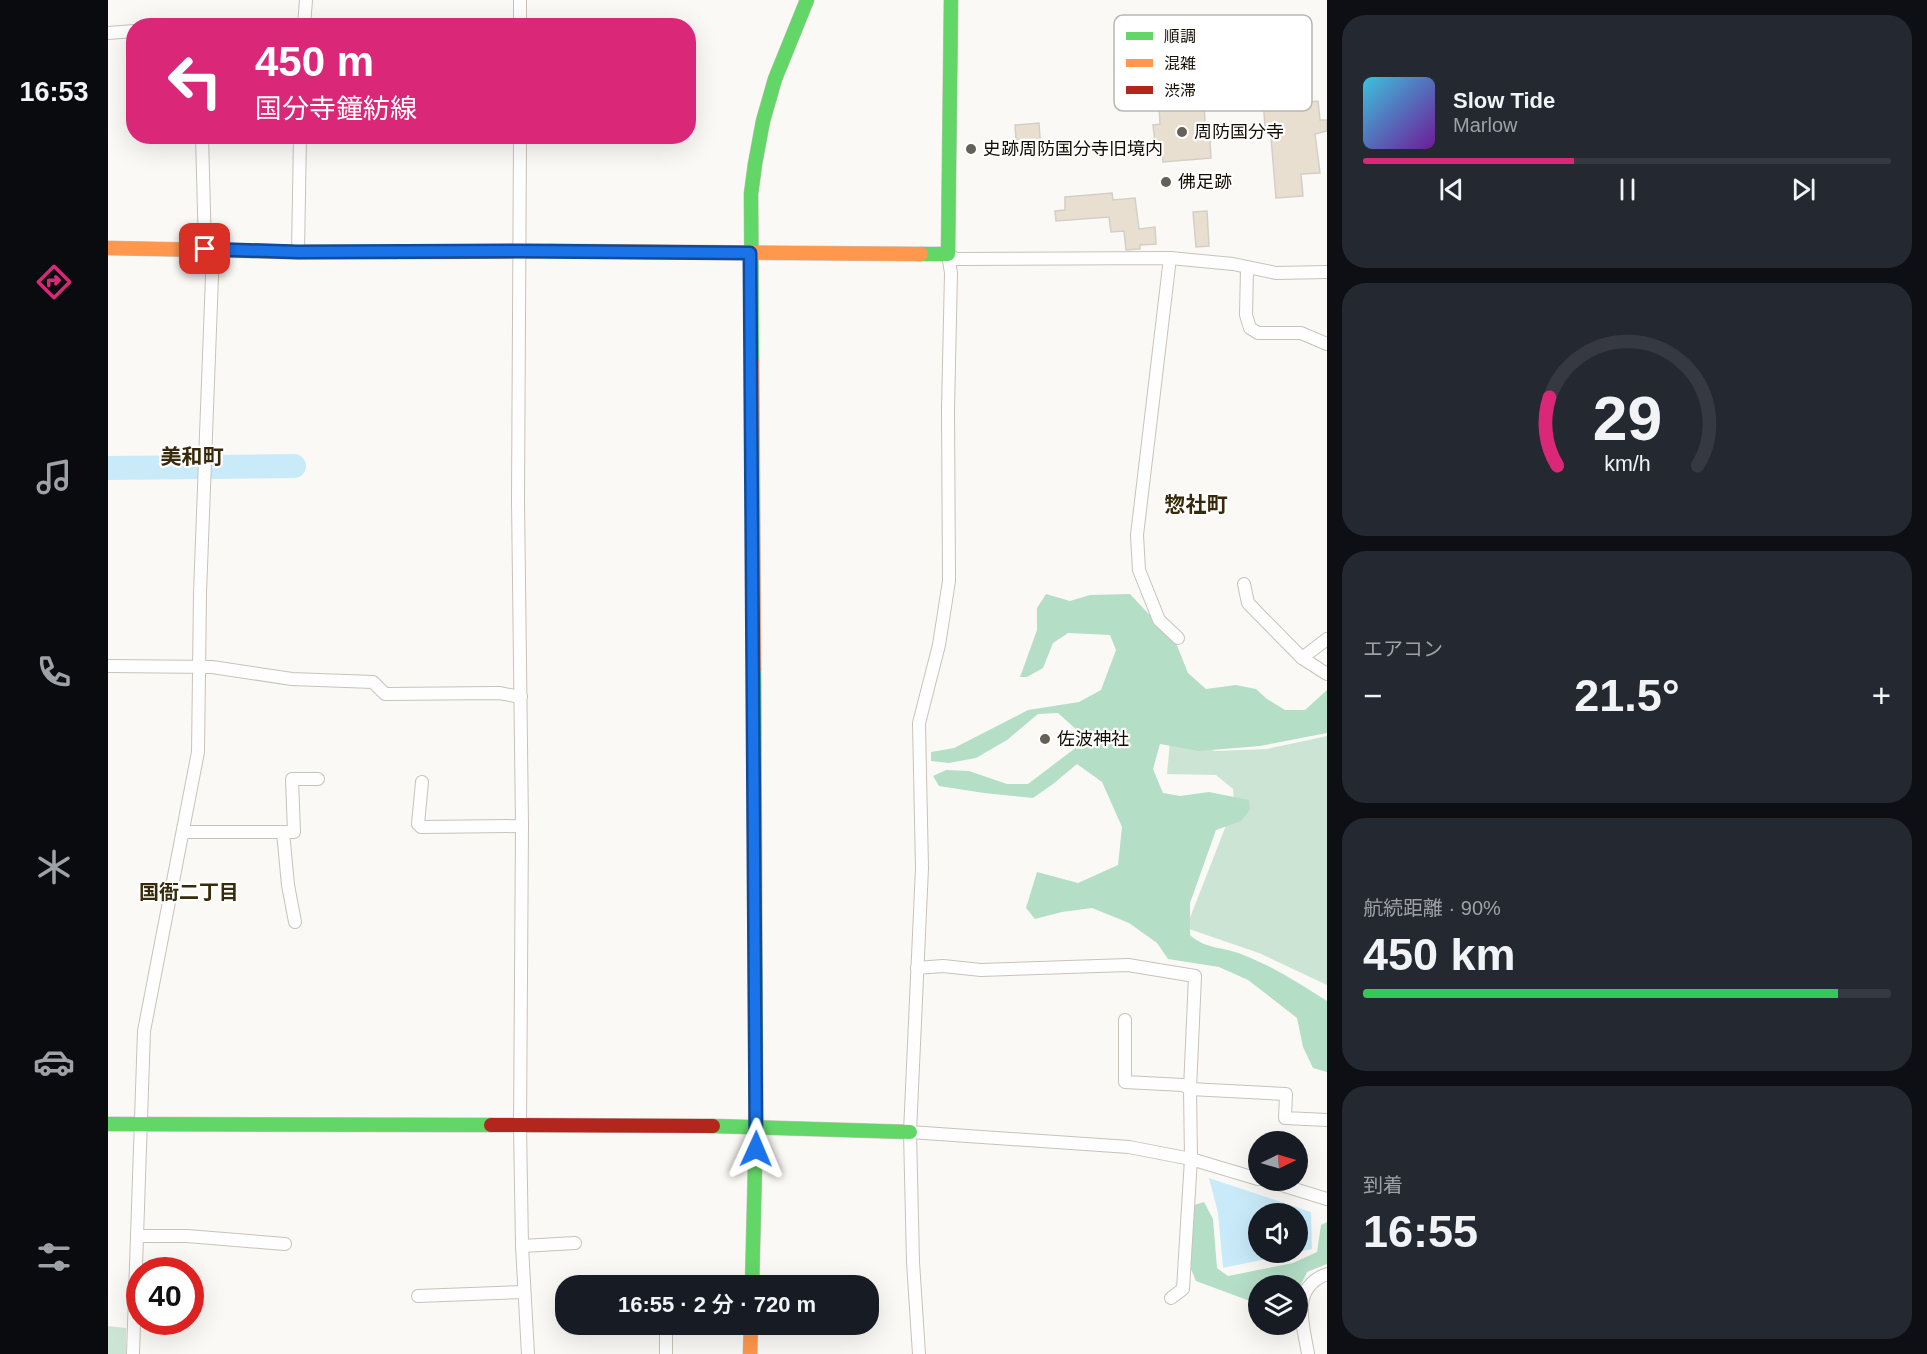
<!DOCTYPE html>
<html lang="ja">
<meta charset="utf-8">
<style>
body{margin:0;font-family:Helvetica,"Noto Sans JP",sans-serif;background:#242831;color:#f1f3f6;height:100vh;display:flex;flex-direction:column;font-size:22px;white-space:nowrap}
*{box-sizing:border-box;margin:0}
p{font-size:20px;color:#9ea1a6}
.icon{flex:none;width:33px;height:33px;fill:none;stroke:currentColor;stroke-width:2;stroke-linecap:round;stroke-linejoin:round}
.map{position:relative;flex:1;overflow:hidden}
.panel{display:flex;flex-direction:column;gap:15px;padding:15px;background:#0d0f14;width:600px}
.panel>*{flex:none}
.hud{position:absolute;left:18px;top:18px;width:570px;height:126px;border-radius:24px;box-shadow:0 6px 24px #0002;background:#db2777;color:#fff;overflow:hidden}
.needle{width:39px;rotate:85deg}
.tools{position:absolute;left:1140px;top:1131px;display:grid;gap:12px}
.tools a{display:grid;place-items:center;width:60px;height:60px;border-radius:50%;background:#171b24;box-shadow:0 6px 24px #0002;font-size:30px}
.speed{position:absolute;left:18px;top:1257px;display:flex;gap:12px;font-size:30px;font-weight:700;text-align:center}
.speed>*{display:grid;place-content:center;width:78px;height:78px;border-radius:50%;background:#171b24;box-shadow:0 6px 24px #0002;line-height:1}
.speed .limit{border:9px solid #d22;background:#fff;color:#111}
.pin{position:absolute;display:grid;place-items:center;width:51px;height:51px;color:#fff;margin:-26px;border-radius:12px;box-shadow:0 3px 9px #0006}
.me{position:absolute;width:66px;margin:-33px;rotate:1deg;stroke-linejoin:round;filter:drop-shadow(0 0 4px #0008)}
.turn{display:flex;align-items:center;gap:21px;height:126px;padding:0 30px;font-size:27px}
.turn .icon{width:78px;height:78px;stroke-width:2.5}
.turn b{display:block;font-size:42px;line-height:51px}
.big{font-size:45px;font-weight:600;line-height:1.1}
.panel .tile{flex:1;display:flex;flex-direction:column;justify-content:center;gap:9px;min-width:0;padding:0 21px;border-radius:24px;background:#242831}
.panel .dial{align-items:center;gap:0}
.dial svg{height:156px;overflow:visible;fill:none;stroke:#363941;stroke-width:7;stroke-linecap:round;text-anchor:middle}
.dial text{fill:#f1f3f6;stroke:none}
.song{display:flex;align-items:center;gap:18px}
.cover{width:72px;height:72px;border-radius:9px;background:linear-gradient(135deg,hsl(190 70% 55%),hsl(280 70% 35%))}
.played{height:6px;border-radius:3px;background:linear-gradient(90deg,#db2777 40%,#363941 40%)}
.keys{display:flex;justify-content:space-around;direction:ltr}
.heat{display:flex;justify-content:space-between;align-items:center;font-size:33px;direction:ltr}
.charge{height:9px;border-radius:4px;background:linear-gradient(90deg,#34c759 90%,#363941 0)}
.trip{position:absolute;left:447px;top:1275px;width:324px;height:60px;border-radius:24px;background:#171b24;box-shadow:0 6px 24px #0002;font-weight:600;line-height:60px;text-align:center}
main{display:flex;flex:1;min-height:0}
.tabs{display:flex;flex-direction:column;width:108px;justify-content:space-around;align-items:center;background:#090b0e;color:#9ea1a6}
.tabs .icon{width:42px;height:42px}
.tabs .selected{color:#db2777}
.tabs b{font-size:27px;color:#f1f3f6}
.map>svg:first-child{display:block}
.green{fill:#cce4d4}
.forest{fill:#b5dec7}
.water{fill:#c9ebf9}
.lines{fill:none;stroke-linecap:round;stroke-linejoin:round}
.river{stroke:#c9ebf9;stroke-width:24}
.building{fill:#e8dfd1;stroke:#d3cfc7;stroke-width:1.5}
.street-casing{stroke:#c7c3bb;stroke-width:14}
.fast-casing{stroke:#c7c3bb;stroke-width:15}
.slow-casing{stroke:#c7c3bb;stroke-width:15}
.jam-casing{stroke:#c7c3bb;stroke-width:15}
.street{stroke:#fefefe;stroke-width:12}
.fast{stroke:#63d668;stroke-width:14}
.slow{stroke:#ff974d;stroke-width:14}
.jam{stroke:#b3261e;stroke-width:14}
.route-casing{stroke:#114b97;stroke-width:15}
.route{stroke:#1a73e8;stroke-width:10}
.poi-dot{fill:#656058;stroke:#fff;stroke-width:2}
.labels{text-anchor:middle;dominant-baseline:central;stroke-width:4.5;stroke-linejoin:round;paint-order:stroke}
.poi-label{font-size:18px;fill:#140e03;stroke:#fff;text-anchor:start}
.neighbourhood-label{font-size:20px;font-weight:bold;fill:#372a0a;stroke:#fff}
.quarter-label{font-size:21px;font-weight:bold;fill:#372a0a;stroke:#fff}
.key{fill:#fff;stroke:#b8b7b3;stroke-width:1.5}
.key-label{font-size:16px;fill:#140e03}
</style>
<main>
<nav class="tabs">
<b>16:53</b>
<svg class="icon selected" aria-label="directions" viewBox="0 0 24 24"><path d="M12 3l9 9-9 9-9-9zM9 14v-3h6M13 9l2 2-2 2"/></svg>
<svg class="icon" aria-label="music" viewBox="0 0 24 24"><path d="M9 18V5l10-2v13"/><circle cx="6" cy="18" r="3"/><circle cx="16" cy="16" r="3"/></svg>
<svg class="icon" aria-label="phone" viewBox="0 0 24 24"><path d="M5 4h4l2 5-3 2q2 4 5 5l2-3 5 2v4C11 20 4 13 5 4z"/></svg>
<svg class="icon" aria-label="climate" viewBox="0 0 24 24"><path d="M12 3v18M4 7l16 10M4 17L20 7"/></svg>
<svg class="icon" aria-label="car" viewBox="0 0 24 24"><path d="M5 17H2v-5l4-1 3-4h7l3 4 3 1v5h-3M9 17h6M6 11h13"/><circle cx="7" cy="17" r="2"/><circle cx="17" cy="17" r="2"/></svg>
<svg class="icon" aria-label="filters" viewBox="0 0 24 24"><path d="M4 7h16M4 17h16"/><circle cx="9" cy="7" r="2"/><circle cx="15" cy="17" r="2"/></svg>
</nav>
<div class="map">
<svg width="1219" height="1354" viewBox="0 0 1219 1354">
<rect width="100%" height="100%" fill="#fbf9f6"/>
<!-- green -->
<g class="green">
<polygon points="1219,736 1219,985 1151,953 1078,928 1126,805 1125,789 1108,775 1059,774 1062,741 1108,751 1159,749"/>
<polygon points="0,1326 18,1328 18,1354 0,1354"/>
</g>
<!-- forest -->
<g class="forest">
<path d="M938,594L962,601L982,595L1022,594L1068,643L1080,673L1098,689L1128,685L1148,689L1159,699L1177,710H1197L1219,690V733L1152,746L1091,751L1052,744L1045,769L1055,793L1072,796L1101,792L1141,800L1142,810L1133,821L1108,830L1082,903V935C1097,949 1115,947 1133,954C1164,966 1191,983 1219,1001V1072L1205,1068L1195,1047L1189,1018L1140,980L1111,967L1060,959L1049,943L1021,923L984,908L954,912L927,919L918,908L929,872L970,883L1010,865L1014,827L994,782L969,764L945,784L925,798L876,793L831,786L825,776L838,770L861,771L899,784H920L970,746L971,732L950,713L930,714L899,740L868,758L841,763L823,761V752L846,748L920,710L971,702L993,690L1008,650L1002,635L960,633L945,643L935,668L919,677H912L929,630V608Z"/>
<polygon points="1096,1202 1105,1219 1109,1268 1120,1276 1185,1263 1209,1252 1213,1225 1219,1222 1219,1264 1199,1272 1190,1291 1190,1286 1150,1286 1150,1304 1088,1281 1082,1267 1086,1205"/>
</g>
<!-- water -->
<polygon class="water" points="1101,1178 1203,1212 1204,1249 1190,1252 1190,1214 1150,1214 1150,1252 1187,1253 1115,1268 1110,1213"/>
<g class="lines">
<!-- river -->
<polyline class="river" points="0,468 186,466"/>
</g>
<!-- building -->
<g class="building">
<polygon points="1189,98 1189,103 1210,101 1212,120 1219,120 1219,131 1207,134 1212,173 1193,174 1195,196 1168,198 1162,125 1157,126 1155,100"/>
<polygon points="1096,102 1097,123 1101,123 1103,158 1055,162 1053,141 1047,142 1045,125 1052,124 1051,105"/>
<polygon points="931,123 933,153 909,154 907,125"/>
<polygon points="1004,193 1005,200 1027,198 1031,229 1047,227 1048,244 1032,245 1032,249 1018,250 1016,231 1003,232 1001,217 948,221 947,211 957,210 957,197"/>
<polygon points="1099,211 1101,246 1088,247 1085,212"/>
</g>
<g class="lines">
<!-- street casing -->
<g class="street-casing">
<g id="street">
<polyline points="412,0 412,26"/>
<polyline points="107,26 127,26"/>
<polyline points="196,26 198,0"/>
<polyline points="0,33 26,31"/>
<polyline points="94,136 97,249"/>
<polyline points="412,136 410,500 414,826 412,1126 414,1246 420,1354"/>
<polyline points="190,252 192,136"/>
<polyline points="840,254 848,259 1062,258 1125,264 1168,273 1219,272"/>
<polyline points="1062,258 1029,535 1031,570 1051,620 1070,638"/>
<polyline points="1139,268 1138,315 1142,328 1150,333 1193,333 1219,344"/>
<polyline points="1136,584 1140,603 1194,658 1219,674"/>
<polyline points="1194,658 1219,639"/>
<polyline points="0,666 104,667 184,679 265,682 277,694 391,693 413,697"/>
<polyline points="314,782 310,824 313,827 414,826"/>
<polyline points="75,832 186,832 184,779 210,779"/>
<polyline points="175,832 180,885 187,922"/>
<polyline points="809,968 835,966 873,970 1020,965 1087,976 1082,1089 1083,1159 1075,1289 1063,1298"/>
<polyline points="1017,1020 1017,1082 1075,1085 1082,1089 1178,1094 1177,1118 1219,1120"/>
<polyline points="802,1132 1021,1147 1083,1159 1150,1179"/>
<polyline points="1157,1180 1219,1199"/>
<polyline points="29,1236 79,1236 177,1244"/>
<polyline points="414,1246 467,1243"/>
<polyline points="310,1296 416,1292"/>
<polyline points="558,1324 558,1354"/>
<polyline points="25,1354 36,1031 90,752 92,593 105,250"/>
<polyline points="811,1354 805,1262 802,1132 814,868 811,723 831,645 841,581 840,409 843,273 840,254"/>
<path d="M1200,1354C1195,1323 1182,1288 1219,1274"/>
</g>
</g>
<!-- fast casing -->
<g class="fast-casing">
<g id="fast">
<polyline points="813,254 840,254 843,0"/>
<polyline points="644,361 643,194 647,164 655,121 667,79 699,0"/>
<polyline points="0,1124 383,1125"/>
<polyline points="605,1126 802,1132"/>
<polyline points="644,1286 648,1126 646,669"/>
</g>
</g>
<!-- slow casing -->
<g class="slow-casing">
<g id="slow">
<polyline points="0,248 190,252 287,252"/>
<polyline points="443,251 813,254"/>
<polyline points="644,361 646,669"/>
<polyline points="642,1354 643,1324"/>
</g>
</g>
<!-- jam casing -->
<g class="jam-casing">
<g id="jam">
<polyline points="287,252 443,251"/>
<polyline points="383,1125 605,1126"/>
</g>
</g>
<!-- street -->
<use href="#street" class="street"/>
<!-- fast -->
<use href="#fast" class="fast"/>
<!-- slow -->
<use href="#slow" class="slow"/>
<!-- jam -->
<use href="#jam" class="jam"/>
</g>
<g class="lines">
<!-- route casing -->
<g class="route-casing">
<polyline id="route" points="97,249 190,252 412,251 642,253 648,1149"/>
</g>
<!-- route -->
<use href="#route" class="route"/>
</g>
<!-- markers -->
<g class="poi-dot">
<circle cx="1074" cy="132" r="6"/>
<circle cx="863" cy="149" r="6"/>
<circle cx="1058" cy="182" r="6"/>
<circle cx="937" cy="739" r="6"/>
</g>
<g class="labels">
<!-- poi labels -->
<g class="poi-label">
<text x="1086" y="132">周防国分寺</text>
<text x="875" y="149">史跡周防国分寺旧境内</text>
<text x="1070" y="182">佛足跡</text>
<text x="949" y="739">佐波神社</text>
</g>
<!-- neighbourhood labels -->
<g class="neighbourhood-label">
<text x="81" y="892">国衙二丁目</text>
</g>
<!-- quarter labels -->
<g class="quarter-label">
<text x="84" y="456">美和町</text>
<text x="1088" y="504">惣社町</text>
</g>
</g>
<!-- legend -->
<rect x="1006" y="15" width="198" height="96" rx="9" class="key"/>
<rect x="1018" y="32" width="27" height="8" fill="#63d668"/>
<rect x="1018" y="59" width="27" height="8" fill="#ff974d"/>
<rect x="1018" y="86" width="27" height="8" fill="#b3261e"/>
<g class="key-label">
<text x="1056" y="42">順調</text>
<text x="1056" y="69">混雑</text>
<text x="1056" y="96">渋滞</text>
</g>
</svg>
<div class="tools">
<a><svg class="needle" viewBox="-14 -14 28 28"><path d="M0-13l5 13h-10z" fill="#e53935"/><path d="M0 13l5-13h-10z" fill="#9ea1a6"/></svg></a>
<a><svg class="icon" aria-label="sound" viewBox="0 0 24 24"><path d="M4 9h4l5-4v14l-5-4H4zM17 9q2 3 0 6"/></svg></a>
<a><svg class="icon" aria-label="layers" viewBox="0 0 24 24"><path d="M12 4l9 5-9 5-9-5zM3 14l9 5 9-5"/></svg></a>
</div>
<div class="speed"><div class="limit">40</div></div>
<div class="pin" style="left:97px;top:249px;background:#d93025"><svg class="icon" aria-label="arrive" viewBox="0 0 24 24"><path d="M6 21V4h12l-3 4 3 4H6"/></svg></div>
<svg class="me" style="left:648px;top:1149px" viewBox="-20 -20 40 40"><path d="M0-17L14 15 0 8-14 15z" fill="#1a73e8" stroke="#fff" stroke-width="4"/></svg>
<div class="trip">16:55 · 2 分 · 720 m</div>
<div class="hud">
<div class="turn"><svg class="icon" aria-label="left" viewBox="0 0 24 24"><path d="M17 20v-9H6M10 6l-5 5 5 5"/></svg><div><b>450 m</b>国分寺鐘紡線</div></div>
</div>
</div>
<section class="panel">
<div class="tile">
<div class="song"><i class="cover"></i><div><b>Slow Tide</b><p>Marlow</p></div></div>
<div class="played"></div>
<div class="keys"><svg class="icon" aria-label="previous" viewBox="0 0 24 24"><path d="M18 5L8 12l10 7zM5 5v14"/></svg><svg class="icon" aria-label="pause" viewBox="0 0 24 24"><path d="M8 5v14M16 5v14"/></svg><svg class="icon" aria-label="next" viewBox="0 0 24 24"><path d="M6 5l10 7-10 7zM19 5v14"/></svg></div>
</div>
<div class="tile dial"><svg viewBox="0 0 100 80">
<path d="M14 69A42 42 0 1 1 86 69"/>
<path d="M14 69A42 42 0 0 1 10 34" stroke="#db2777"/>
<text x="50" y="56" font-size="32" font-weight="700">29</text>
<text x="50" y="72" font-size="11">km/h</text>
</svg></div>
<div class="tile"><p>エアコン</p>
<div class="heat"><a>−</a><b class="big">21.5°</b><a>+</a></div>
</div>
<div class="tile"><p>航続距離 · 90%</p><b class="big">450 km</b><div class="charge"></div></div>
<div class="tile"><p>到着</p><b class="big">16:55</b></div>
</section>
</main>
